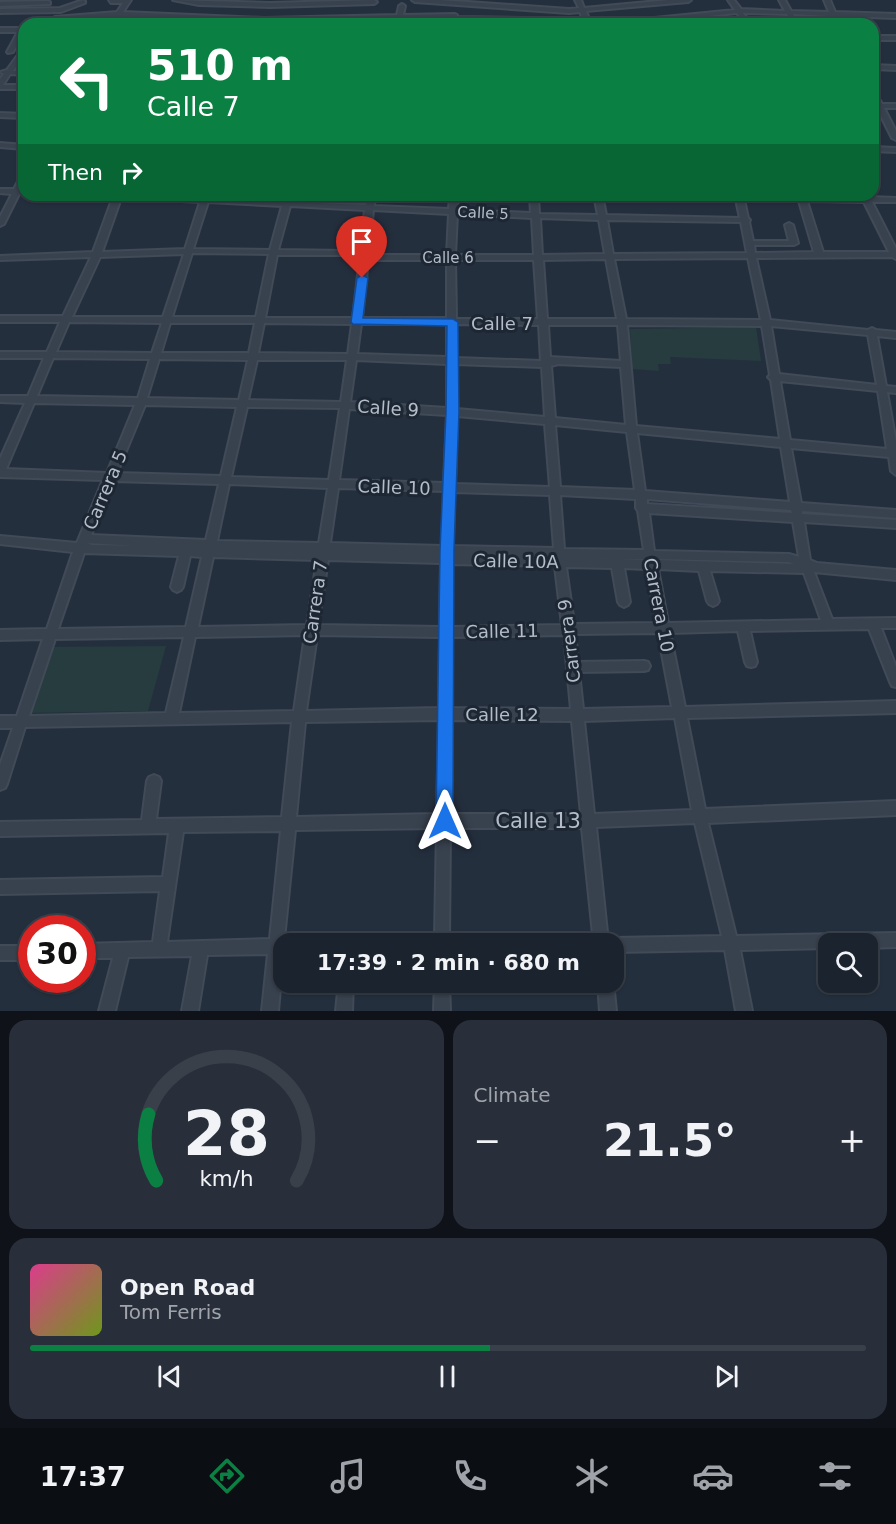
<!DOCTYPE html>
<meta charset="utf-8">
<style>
body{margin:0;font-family:"DejaVu Sans",sans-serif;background:#282f3a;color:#f1f3f6;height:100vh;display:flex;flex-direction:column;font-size:22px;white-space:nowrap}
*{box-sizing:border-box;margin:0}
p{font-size:20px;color:#a0a4aa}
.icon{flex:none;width:33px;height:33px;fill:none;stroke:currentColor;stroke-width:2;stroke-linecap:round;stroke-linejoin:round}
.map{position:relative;height:1011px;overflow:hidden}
.side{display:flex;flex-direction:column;gap:9px;padding:9px;background:#0f1319;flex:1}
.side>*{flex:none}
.guide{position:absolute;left:18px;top:18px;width:861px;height:183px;border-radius:18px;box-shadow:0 2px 4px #0004,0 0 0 2px #39404a;background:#0b8043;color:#fff;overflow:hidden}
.fabs{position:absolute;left:818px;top:933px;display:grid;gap:12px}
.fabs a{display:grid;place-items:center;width:60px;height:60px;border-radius:12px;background:#1b232e;box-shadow:0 2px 4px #0004,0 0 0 2px #39404a;font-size:30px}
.speed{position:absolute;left:18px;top:915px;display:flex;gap:12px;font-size:30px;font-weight:700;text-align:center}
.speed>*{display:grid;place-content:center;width:78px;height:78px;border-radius:50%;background:#1b232e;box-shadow:0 2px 4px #0004,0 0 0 2px #39404a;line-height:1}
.speed .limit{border:9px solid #d22;background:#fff;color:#111}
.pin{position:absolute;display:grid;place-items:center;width:51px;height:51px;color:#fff;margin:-62px -26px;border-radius:50% 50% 50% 0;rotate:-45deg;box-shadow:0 0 6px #0007}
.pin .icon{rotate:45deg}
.me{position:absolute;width:66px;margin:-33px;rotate:0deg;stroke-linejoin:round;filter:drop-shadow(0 0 4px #0008)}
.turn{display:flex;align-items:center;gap:21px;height:126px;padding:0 30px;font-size:27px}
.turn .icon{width:78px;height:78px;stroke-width:2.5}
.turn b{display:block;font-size:42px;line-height:51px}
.then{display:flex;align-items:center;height:57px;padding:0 30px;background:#0003;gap:12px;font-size:22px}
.big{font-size:45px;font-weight:700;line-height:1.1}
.side .card{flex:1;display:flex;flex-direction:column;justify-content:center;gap:9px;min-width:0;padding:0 21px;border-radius:18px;background:#282f3a}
.side .dial{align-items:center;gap:0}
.dial svg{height:156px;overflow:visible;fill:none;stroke:#39404a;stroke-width:7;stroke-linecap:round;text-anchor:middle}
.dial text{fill:#f1f3f6;stroke:none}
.song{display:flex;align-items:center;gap:18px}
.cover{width:72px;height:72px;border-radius:9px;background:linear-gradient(135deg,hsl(330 70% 55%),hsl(80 70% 35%))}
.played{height:6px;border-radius:3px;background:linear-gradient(90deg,#0b8043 55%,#39404a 55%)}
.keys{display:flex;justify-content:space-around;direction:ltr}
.heat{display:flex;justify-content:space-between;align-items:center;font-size:33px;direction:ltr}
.side .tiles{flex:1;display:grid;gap:9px;grid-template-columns:1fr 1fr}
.card:last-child{grid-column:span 2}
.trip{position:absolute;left:273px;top:933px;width:351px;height:60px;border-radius:18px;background:#1b232e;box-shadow:0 2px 4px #0004,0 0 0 2px #39404a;font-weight:700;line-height:60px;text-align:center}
.tab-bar{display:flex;height:96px;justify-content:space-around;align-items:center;background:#0b0e12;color:#a0a4aa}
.tab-bar .icon{width:42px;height:42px}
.tab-bar .active{color:#0b8043}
.tab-bar b{font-size:27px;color:#f1f3f6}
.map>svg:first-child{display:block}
.green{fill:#263c3f}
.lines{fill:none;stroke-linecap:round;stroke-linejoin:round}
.minor-casing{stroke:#414a57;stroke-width:4}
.minor{fill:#38414e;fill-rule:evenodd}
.route{fill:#1a73e8;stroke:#114b97;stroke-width:1.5}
.labels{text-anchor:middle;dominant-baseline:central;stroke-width:6;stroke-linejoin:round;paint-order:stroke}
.far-street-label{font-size:15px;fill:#b4bcc9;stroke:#1d2633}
.street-label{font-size:18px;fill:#b4bcc9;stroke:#1d2633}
.near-street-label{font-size:21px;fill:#b4bcc9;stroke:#1d2633}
</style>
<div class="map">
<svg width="896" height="1011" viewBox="0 0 896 1011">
<rect width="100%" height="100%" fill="#242f3e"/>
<!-- green -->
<g class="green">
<polygon points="756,327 761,361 670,357 671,364 658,364 659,371 632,369 630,329"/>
<polygon points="166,646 148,711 27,713 47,647"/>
</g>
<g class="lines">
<!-- minor casing -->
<g class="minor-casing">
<g id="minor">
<polygon points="83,0 85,1 85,3 61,12 0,13 0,9 60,8"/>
<polygon points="109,0 131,0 123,12 264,18 397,15 399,6 402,4 405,6 403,15 455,14 457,15 457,17 527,18 530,20 527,22 457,21 455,20 455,18 402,19 401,24 395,24 396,19 264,22 120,16 115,24 109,24 114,16 55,21 52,19 55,17 117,12 123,3 111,3"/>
<polygon points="173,0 270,3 374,0 377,2 374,4 270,7 199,5"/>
<polygon points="412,0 440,0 569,9 579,8 575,0 581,0 584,8 669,0 691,0 688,2 586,11 591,24 585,24 580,12 569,13 415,2"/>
<polygon points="728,0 734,0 741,9 785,11 779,0 785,0 791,11 829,12 824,0 830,0 835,12 896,14 896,18 836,16 839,24 833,24 830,16 793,14 798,24 792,24 787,14 743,13 751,24 745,24 737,13 632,24 611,24 614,22 735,10"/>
<polygon points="48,1 50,2 50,4 0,6 0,2"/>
<polygon points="24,25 24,32 13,52 8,53 7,52 18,32 0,32 0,28 20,28"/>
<rect x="873" y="36" width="23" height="4"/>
<polygon points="24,50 24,55 13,71 24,71 24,75 10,74 3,85 24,85 24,89 0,89 0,79 4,74 0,72 7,70 21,51"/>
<polygon points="873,65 896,66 896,70 873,69"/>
<polygon points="873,91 875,92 882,104 896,104 896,108 884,108 896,131 896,140 892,138 877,108 873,108 873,104 875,104 873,100"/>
<polygon points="0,113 24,114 24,118 0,117"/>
<polygon points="0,143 24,145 24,149 0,147"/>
<polygon points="873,147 896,148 896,152 873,151"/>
<polygon points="21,176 24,176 24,185 22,190 24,190 24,193 19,194 4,224 0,226 0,217 12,194 0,193 0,189 14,189"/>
<path d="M108,195L202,197V195H210L209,198L284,201L285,195H293L291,202L366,205L367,195H375L374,206L449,209L450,195H458L457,210L531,213L530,195H538L539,214L598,215L594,195H602L606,215L740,218L735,195L862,197V195H868L870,197L896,198V202H872L896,249V259L892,257L756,258L770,320L868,330L872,328L876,330L896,332V338L877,336L886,386L896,387V393L887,392L896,442V475L891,471L889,457L791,448L801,503L896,510V518L802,511V514L896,520V528L804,522L810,560L817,563L896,570V580L814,572L832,619L896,618V628H881L896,667V687L892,686L890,682L869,629L750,631L757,662L755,666L751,667L747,666L745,662L738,631L670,633L685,707L896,701V713L687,718L705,809L896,801V815L708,823L736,936L896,933V947L867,948V944H828V948L740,950L752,1011H736L725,950L614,952V944H594L582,828H450L449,937H495L500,939L502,944H361L363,939L368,937H435L437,828L295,830L284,939L289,944H284L278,1011H262L268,954L207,955L198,1011H182L192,956L128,957L115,1011H99L113,958H82V944L153,942L160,891L0,894V880L163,877L169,833L0,836V822L142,820L147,781L149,777L154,775L159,777L161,781L156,819L282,817L292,722L25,727L7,784L5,788L0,790V765L13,728H0V716H17L43,639L0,640V630L47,629L73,552L0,544V536L77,543L103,480L0,477V459L25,403L0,402V396H28L44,358H0V352H47L60,322H0V316H63L91,257L0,260V256L93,252L113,197ZM121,198L200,202L185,249L102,252ZM744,200L799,201L814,252L755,253L754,245H794L798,243L793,225L789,223L785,225L789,241H753L749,222L750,220L748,218ZM807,201L864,202L889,252H823ZM208,202L282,206L270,250L193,249ZM290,206L365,210L360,254L346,251L278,250ZM373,210L449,214L447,255H369ZM457,214L532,218L534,255H455ZM540,218L599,220L605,254L542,255ZM607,220L741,222L747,253L613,254ZM192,253L269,254L256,317H172ZM184,254L163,317H72L100,257ZM277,255H346L360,258L353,318H265ZM748,258L761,320L626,319L614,259ZM606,259L617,319H547L543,260ZM368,260H447V318H362ZM455,260H534L538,319H456ZM69,322L162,323L152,353L56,352ZM170,323H255L249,353H161ZM264,323L352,324L348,354L258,353ZM361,324H447V357L357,354ZM456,324L539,325L541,361L456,358ZM548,325H618L621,361L550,357ZM627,325L762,326L770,375L768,377L771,380L780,439L636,426ZM771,326L868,335L877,385L779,374ZM53,358L150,359L138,398L37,396ZM159,359L248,360L239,400L147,398ZM257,360H347L341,402L248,400ZM356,360L447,364V408L350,402ZM456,364L542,367L545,417L457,409ZM558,364L621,367L626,425L555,418L551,366ZM780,381L878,391L887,449L790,440ZM34,403L135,405L107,473L6,469ZM145,405L237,407L221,476L117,473ZM247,407L340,408L329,480L231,477ZM349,409L447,415L444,483L339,480ZM457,416L545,424L550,487L455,484ZM555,425L627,432L635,490L560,487ZM637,433L781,447L790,502L645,491ZM114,481L219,484L206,540L91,535ZM229,484L328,488L319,543L217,541ZM338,488L444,491L442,546L330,543ZM454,492L550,495L554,548L453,546ZM560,495L636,499V508L638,511L644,550L564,549ZM647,499L791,510L792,513L647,504ZM649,513L793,522L799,557L789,554L654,551ZM87,543L137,546L92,545ZM84,553L179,556L171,587L173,590L177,592L181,590L183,587L190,556L202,557L186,627L58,629ZM213,557L317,560L307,625L198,627ZM565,557L617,559H615ZM617,559H645V560L619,559ZM656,559L789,562L794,564L656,560ZM328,560L441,563L440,627L318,625ZM452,564L555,566L562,625L452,627ZM566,567L612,568L618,602L620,605L624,607L628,605L630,602L624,568L646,569L657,623L574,624ZM658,569L699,571L707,601L709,604L713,606L717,604L719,601L710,571L804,573L821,620L668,623ZM658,633L672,707L583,709L579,672L644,671L648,670L650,666L648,662L644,661L578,662L575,634ZM305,635L294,711L179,713L195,637ZM317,635L440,637L439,708L306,711ZM564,635L571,709L451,708L452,637ZM184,637L166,713L29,716L55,639ZM675,718L692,810L594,814L584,721ZM439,720L437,814L296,817L305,722ZM451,720L572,721L581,814H450ZM695,823L722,936L614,938L608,942L596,827ZM281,831L270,939L167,942L183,832Z"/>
<rect x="0" y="946" width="32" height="14"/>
<polygon points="339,982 353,982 352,1011 336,1011"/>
<polygon points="435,982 449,982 450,1011 434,1011"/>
<polygon points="598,982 613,982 616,1011 600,1011"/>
</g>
</g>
<!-- minor -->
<use href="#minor" class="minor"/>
</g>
<!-- route -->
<polygon class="route" points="362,275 368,278 363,318 453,319 458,322 459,412 454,550 453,821 451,827 445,829 439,827 436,821 440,550 446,412 447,326 353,324 351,322 357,278"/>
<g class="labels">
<!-- far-street labels -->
<g class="far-street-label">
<text transform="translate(483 213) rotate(3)">Calle 5</text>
<text x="448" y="258">Calle 6</text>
</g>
<!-- street labels -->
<g class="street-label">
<text x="502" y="323">Calle 7</text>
<text transform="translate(388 408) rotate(4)">Calle 9</text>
<text transform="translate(394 487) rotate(2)">Calle 10</text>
<text transform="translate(105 490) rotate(-67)">Carrera 5</text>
<text transform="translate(516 561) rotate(1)">Calle 10A</text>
<text transform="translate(315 602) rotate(-82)">Carrera 7</text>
<text transform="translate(659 605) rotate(79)">Carrera 10</text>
<text transform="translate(502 631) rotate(-1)">Calle 11</text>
<text transform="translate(569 641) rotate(-97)">Carrera 9</text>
<text x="502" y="714">Calle 12</text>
</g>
<!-- near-street labels -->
<g class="near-street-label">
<text x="538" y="821">Calle 13</text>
</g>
</g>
</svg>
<div class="fabs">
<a><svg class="icon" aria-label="search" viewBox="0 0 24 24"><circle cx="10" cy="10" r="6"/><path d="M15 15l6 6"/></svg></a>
</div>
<div class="speed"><div class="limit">30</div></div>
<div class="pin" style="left:362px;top:278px;background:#d93025"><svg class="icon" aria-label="arrive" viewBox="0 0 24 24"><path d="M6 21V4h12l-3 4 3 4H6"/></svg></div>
<svg class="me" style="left:445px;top:821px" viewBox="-20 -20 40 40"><path d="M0-17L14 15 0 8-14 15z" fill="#1a73e8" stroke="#fff" stroke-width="4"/></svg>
<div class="trip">17:39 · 2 min · 680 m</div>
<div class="guide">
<div class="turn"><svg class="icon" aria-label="left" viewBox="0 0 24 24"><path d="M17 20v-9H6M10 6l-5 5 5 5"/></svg><div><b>510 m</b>Calle 7</div></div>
<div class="then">Then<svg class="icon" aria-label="right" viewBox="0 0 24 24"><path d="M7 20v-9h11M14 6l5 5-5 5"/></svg></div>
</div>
</div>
<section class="side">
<div class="tiles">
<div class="card dial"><svg viewBox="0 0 100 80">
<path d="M14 69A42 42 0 1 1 86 69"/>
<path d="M14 69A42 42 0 0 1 10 35" stroke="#0b8043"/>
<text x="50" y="56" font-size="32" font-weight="700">28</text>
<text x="50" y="72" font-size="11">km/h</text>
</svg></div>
<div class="card"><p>Climate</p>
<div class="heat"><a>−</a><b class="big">21.5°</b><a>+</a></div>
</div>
<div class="card">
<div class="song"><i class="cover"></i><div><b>Open Road</b><p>Tom Ferris</p></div></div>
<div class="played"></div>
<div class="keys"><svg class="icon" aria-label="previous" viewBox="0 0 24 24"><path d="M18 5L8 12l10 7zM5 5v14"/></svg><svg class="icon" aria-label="pause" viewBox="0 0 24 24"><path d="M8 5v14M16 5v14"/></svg><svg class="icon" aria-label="next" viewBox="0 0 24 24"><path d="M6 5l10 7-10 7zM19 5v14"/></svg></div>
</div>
</div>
</section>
<nav class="tab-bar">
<b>17:37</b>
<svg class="icon active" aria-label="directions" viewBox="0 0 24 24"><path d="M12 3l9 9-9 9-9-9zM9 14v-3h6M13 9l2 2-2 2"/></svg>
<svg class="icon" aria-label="music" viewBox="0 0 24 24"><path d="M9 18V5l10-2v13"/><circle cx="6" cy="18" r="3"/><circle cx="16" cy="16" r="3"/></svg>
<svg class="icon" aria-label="phone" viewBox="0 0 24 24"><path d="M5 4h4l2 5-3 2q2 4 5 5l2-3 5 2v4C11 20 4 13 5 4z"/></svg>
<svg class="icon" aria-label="climate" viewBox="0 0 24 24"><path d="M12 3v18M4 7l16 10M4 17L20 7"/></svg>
<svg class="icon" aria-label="car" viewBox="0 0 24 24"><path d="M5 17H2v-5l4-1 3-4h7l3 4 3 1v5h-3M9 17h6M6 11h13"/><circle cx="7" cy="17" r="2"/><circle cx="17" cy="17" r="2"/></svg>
<svg class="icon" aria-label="filters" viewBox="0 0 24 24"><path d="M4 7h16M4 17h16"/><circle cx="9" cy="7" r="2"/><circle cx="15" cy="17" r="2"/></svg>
</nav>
